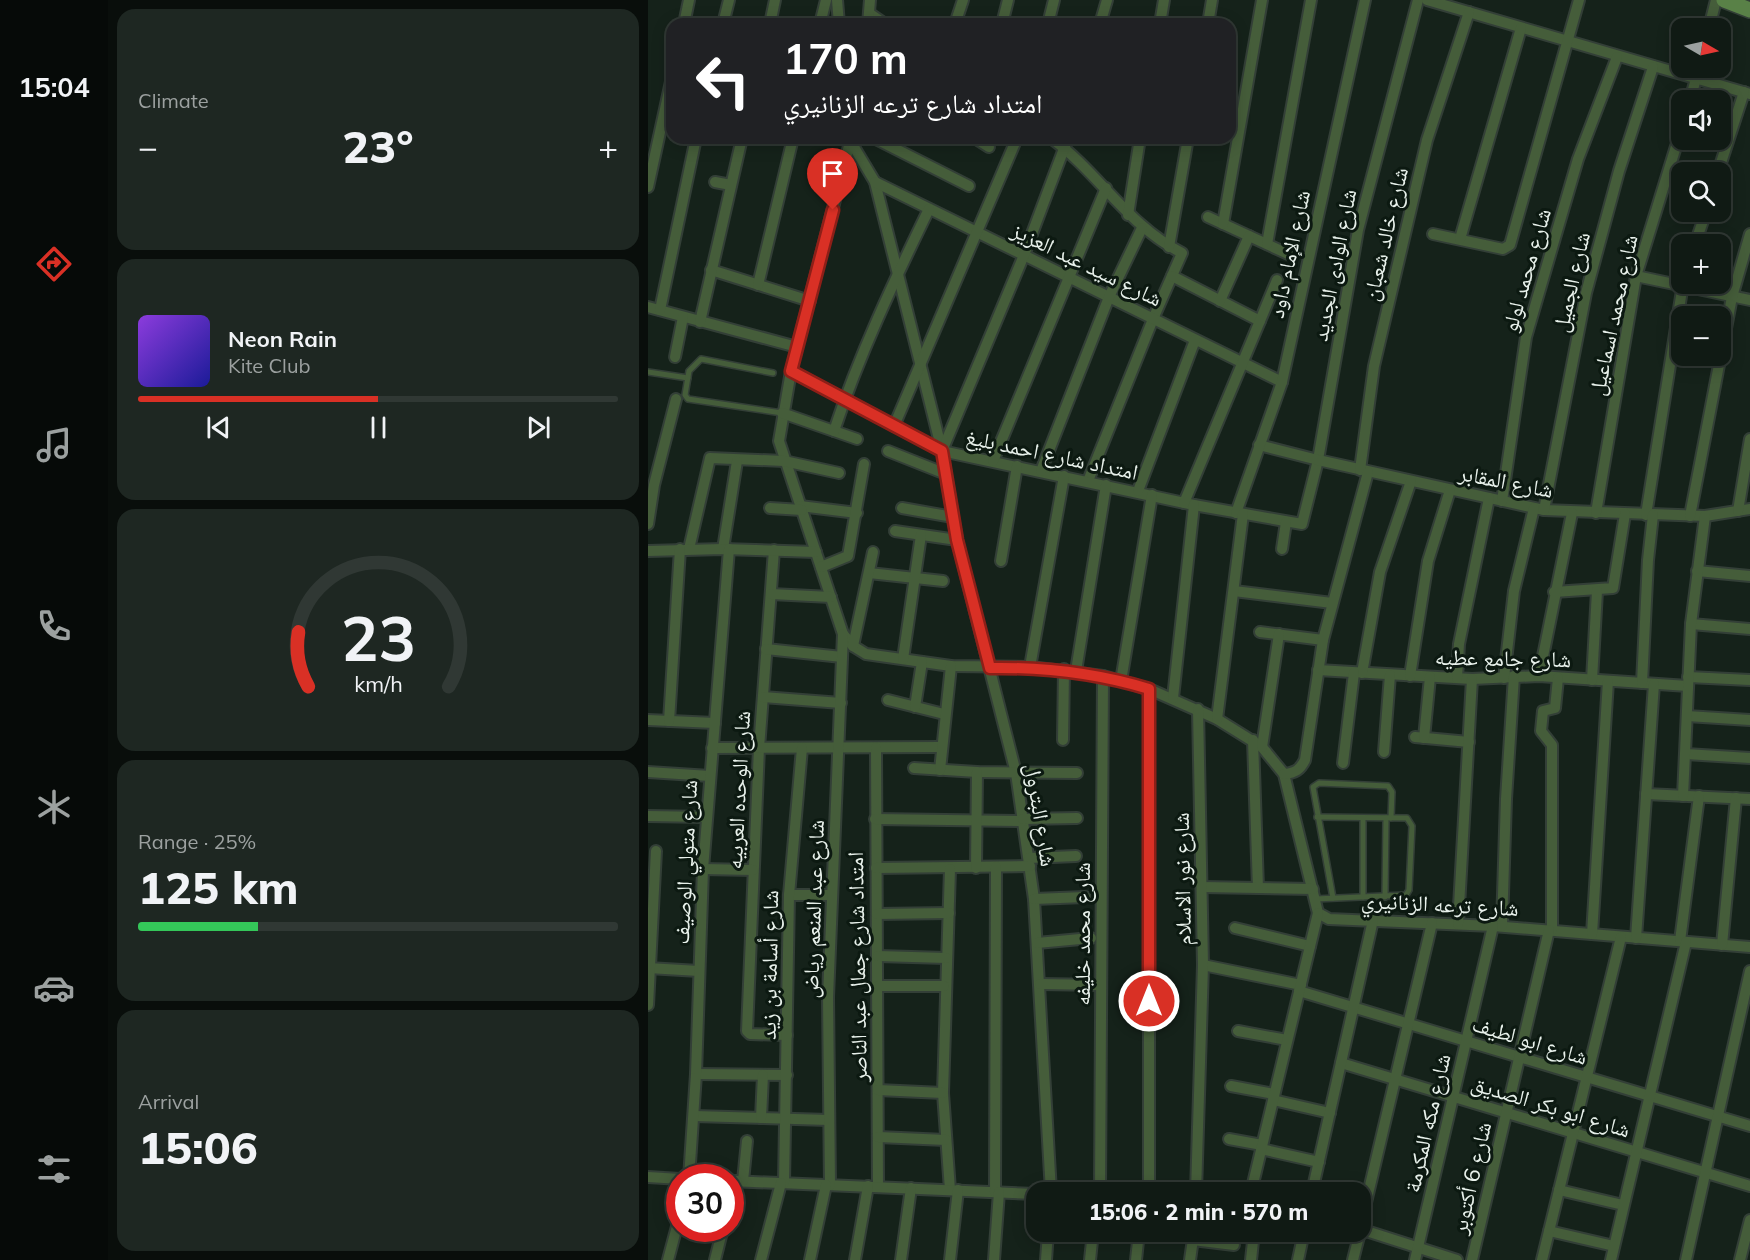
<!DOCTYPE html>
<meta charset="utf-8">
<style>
body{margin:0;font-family:Mulish,"Noto Naskh Arabic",sans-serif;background:#1e2722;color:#f1f3f6;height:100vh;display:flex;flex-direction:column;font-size:22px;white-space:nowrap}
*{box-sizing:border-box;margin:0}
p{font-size:20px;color:#9ca1a0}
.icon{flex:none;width:33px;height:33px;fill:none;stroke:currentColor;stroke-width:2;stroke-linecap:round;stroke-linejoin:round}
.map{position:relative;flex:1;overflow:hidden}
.panel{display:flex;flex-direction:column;gap:9px;padding:9px;background:#090e0b;width:540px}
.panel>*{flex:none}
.banner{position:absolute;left:18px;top:18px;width:570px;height:126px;border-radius:18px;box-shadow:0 3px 15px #0003,0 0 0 2px #303834;background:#202124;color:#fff;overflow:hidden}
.needle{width:39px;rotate:99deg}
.fabs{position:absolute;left:1023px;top:18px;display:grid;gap:12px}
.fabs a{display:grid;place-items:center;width:60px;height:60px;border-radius:12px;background:#101a14;box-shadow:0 3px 15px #0003,0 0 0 2px #303834;font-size:30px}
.speed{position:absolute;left:18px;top:1164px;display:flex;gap:12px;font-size:30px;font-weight:700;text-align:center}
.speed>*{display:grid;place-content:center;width:78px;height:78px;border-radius:50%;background:#101a14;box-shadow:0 3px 15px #0003,0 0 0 2px #303834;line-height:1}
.speed .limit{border:9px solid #d22;background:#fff;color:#111}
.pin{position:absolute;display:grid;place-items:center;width:51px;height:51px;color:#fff;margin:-62px -26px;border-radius:50% 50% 50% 0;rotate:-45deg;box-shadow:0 0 6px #0007}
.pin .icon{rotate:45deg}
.me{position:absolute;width:66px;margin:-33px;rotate:0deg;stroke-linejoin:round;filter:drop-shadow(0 0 4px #0008)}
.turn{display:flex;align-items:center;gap:21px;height:126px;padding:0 18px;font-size:27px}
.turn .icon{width:78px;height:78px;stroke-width:2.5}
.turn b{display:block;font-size:42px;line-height:51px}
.big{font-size:45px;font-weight:800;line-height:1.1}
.panel .card{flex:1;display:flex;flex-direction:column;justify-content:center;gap:9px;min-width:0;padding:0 21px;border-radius:18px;background:#1e2722}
.panel .dial{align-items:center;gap:0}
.dial svg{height:156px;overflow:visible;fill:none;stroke:#303834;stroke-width:7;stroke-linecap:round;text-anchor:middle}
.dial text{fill:#f1f3f6;stroke:none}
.song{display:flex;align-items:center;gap:18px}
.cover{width:72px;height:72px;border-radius:9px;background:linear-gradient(135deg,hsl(270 70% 55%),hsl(240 70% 35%))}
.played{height:6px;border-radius:3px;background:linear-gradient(90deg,#d93025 50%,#303834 50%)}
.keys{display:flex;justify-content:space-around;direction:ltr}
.heat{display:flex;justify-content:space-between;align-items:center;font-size:33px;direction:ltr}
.charge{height:9px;border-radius:4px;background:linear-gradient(90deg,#34c759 25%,#303834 0)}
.trip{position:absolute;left:378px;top:1182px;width:345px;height:60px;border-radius:18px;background:#101a14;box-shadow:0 3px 15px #0003,0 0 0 2px #303834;font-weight:800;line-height:60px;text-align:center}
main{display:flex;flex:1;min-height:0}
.tabs{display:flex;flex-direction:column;width:108px;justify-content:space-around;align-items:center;background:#060a08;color:#9ca1a0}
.tabs .icon{width:42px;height:42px}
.tabs .active{color:#d93025}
.tabs b{font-size:27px;color:#f1f3f6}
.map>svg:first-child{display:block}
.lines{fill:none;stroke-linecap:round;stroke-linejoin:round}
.service-casing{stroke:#333f37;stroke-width:8}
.minor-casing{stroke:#333f37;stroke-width:14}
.secondary-casing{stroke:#333f37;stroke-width:18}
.service{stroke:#455d3a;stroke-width:5}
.minor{stroke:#455d3a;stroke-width:10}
.secondary{stroke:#598147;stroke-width:15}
.route-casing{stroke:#8d1f18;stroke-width:15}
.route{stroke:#d93025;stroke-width:10}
.labels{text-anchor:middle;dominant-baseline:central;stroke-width:6;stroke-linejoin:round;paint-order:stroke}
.street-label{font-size:22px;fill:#e8f1eb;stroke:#0c1911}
</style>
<main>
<nav class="tabs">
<b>15:04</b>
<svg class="icon active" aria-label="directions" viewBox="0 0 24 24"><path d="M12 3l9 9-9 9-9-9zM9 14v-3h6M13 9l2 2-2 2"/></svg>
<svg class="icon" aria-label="music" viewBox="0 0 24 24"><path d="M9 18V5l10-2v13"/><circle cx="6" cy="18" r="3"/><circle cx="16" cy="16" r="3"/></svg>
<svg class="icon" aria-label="phone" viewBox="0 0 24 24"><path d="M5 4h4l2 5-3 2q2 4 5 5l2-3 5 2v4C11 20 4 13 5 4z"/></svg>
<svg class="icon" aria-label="climate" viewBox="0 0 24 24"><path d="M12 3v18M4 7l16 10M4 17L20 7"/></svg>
<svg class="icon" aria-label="car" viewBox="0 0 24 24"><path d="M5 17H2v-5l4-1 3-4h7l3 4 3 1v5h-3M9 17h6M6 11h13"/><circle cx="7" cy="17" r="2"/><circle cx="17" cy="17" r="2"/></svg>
<svg class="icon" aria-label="filters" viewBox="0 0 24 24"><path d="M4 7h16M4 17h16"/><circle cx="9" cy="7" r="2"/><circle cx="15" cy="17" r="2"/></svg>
</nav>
<section class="panel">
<div class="card"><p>Climate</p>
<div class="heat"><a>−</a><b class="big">23°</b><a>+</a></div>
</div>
<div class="card">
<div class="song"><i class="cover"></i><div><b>Neon Rain</b><p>Kite Club</p></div></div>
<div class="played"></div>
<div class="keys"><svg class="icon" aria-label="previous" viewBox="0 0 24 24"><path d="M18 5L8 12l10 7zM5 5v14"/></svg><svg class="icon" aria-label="pause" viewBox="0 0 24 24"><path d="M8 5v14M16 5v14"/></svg><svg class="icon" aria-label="next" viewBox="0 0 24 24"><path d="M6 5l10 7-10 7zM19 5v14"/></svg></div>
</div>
<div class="card dial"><svg viewBox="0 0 100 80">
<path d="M14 69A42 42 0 1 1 86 69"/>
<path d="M14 69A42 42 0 0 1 9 41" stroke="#d93025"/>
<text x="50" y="56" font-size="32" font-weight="700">23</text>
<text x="50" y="72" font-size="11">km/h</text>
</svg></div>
<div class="card"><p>Range · 25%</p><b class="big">125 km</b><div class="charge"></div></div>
<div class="card"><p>Arrival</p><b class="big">15:06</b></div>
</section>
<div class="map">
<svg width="1102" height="1260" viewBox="0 0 1102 1260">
<rect width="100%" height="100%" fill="#15221a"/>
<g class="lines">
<!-- service casing -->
<g class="service-casing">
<g id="service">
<polyline points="0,372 40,378"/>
<polyline points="125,373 53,359 41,371 37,395 40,399 134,413"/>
<polyline points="715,818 715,897"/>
<polyline points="737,897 738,818"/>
<polyline points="685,898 665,787 671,783 740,786 744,792 743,818"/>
<polyline points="667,899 758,895 761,890 764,826 759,818 669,817"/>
</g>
</g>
<!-- minor casing -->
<g class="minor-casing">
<g id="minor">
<polyline points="189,0 191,24"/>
<polyline points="779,0 1102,94"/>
<polyline points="221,13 237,24"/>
<polyline points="36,24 41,0"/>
<polyline points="75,24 81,0"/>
<polyline points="122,24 127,0"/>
<polyline points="172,24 178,0"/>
<polyline points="220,24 222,0"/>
<polyline points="307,24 315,0"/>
<polyline points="354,24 360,0"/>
<polyline points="400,24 406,0"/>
<polyline points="452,24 459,0"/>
<polyline points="512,24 516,0"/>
<polyline points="560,24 564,0"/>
<polyline points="1061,28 1068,0"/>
<polyline points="1042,100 1051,68"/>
<polyline points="203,138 143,371 131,441 195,634 205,646 218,654 303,666 382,667 455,676 501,689 569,719 614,747 636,774 670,913 681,919 845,926 1102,947"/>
<polyline points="226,138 321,186"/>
<polyline points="327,138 341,147"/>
<path d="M403,138C451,173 480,226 534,253L505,319L440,481"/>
<polyline points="203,142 227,182 294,451 309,540 368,773 386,899 403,1192"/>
<polyline points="1070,172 1096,92"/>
<polyline points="67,182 83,185"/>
<polyline points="227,182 634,382"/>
<polyline points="0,187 24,77"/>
<polyline points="480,215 492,138"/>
<polyline points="560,217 640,254"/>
<polyline points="575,224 614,0"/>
<polyline points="785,234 855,249 862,245 931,0"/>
<polyline points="812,239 873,28"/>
<polyline points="619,244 663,0"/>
<polyline points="1047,244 1058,212"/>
<polyline points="521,247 540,138"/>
<polyline points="63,270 162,301"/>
<polyline points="524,276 612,321"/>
<polyline points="988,276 1102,300"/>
<polyline points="110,285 145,138"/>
<polyline points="572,301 601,236"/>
<polyline points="0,307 149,347"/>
<polyline points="12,310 48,138"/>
<polyline points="52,322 94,138"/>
<polyline points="27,357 35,317"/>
<polyline points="143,371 294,451 546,505 654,524 670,460 710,230 770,0"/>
<polyline points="134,413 209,439"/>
<polyline points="246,426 369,138"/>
<path d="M186,431C211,355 246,281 281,209"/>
<polyline points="611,445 670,460 896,510 1057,516 1102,509"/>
<polyline points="240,451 298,474"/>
<polyline points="294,451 376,255 420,138"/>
<polyline points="345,461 458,188"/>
<polyline points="712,470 726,366 779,140 821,12"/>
<polyline points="393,471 461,297 494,228"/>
<polyline points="490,491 547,340"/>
<polyline points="854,501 878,337 930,159 969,57"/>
<polyline points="536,503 629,280"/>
<polyline points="152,506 209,513"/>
<polyline points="122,508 154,510"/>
<polyline points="254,508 305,517"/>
<polyline points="896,510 938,293 971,171 1005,67"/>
<polyline points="1090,511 1102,439"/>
<polyline points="588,513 634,382 717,0"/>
<polyline points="948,513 988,276 1034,127"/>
<polyline points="998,515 1035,284"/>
<polyline points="1042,516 1084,297 1102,234"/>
<polyline points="0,524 6,485 28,399"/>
<polyline points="247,531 309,540"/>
<polyline points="41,549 62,458 136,461 191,473"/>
<polyline points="75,549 89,461"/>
<polyline points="634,549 638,522"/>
<polyline points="126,550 111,748 99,1031 102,1034 139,1035"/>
<polyline points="0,551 75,549 168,552"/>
<polyline points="353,561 369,466"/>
<polyline points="173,567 200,556 216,464"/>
<polyline points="1049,571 1102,576"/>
<polyline points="221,573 295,581"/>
<polyline points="586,591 684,603"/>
<polyline points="906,592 965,588 977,514"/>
<polyline points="123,594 183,597"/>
<polyline points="1043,624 1102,629"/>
<polyline points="612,632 675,640"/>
<polyline points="205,646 225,552"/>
<polyline points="118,649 194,657"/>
<polyline points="255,659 273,535"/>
<polyline points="382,667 416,476"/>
<polyline points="670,670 824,679 891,676 1040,686"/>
<polyline points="428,671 458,485"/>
<polyline points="714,673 732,572 763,481"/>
<polyline points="762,676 780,561 802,490"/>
<polyline points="891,676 924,513"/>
<polyline points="1040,677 1102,680"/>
<polyline points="809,678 811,644 841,498"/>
<polyline points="856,678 866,591 886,508"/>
<polyline points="944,680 949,591"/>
<polyline points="473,681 504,495"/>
<polyline points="994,683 1000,560 1005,515"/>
<polyline points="115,697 193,703"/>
<polyline points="525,698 546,505"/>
<polyline points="240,700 296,714"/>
<polyline points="267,707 274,662"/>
<polyline points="1039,716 1102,720"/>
<polyline points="569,719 595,514"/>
<polyline points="0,720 67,723"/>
<polyline points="21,721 32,549"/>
<polyline points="767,737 821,742"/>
<polyline points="776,738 782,677"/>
<polyline points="415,740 416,669"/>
<polyline points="605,740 610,888"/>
<polyline points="614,747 631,634"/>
<polyline points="64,748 294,747"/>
<polyline points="228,748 230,1187"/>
<polyline points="736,752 742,675"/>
<polyline points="1038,754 1102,758"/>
<polyline points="695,763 706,673"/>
<polyline points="266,768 329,772 429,773"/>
<polyline points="292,770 303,666"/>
<polyline points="0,772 62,776"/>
<path d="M636,774C647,773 652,770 657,760L675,640L720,472"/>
<polyline points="998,794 1102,799"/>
<polyline points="1035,796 1043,624 1057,516"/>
<polyline points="0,816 58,817"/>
<polyline points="227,819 376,821"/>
<polyline points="375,819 429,818"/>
<polyline points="381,858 428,856"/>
<polyline points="228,868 382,866"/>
<polyline points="328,868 329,772"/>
<polyline points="55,869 105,870"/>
<polyline points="302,869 295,1093 302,1190"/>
<polyline points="554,887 665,889"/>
<polyline points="141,895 184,895"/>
<polyline points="386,899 437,897"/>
<polyline points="229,914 301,913"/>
<polyline points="810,924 824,679"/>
<polyline points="854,926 858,799 866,676"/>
<polyline points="587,928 662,946"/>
<polyline points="904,930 904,745 893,731 895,711 907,708 910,678"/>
<polyline points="944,934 960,681"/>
<polyline points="988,938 1006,684"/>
<polyline points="1032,941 1051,796"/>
<polyline points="389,943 443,938"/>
<polyline points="1074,945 1088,798"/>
<polyline points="230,956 298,958"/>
<polyline points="555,965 653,985"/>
<polyline points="0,968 51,971"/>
<polyline points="392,984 453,985"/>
<polyline points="230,986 296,986"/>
<polyline points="651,991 1102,1126"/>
<polyline points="0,1005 8,851"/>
<polyline points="590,1031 639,1040"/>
<polyline points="693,1063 1102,1186"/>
<polyline points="48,1074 139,1075"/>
<polyline points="583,1086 626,1094"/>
<polyline points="230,1090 295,1093"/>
<polyline points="625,1100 682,1113"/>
<polyline points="46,1116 181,1120"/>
<polyline points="113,1118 115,1075"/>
<polyline points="230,1137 298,1140"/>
<polyline points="581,1139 614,1145"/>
<polyline points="613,1149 671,1162"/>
<polyline points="0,1177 32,1179"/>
<polyline points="41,1178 48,1074 55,869 81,549"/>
<polyline points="82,1181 388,1194"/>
<polyline points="95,1181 99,1141"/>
<polyline points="136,1183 141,895 154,748"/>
<polyline points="182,1185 180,997 195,634"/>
<polyline points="911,1190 975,1205"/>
<polyline points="347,1192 348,867"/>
<polyline points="452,1192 455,676"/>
<polyline points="501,1192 501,689"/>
<polyline points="548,1192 555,965 550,709"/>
<polyline points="603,1192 670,913"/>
<polyline points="664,1192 725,920"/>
<polyline points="82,1203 89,1181"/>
<polyline points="712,1228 784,923"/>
<polyline points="712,1229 809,1260"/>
<polyline points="901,1231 966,1246"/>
<polyline points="545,1240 586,1245"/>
<polyline points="20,1260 32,1215"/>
<polyline points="67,1260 75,1228"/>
<polyline points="113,1260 133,1183"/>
<polyline points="162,1260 178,1185"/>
<polyline points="207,1260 220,1186"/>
<polyline points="253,1260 263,1188"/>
<polyline points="302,1260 310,1190"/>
<polyline points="346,1260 351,1192"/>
<polyline points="398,1260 400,1232"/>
<polyline points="442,1260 445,1232"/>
<polyline points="488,1260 491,1232"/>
<polyline points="542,1260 546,1232"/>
<polyline points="603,1260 606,1232"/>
<polyline points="650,1260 656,1232"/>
<polyline points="705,1260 712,1232"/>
<polyline points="767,1260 845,926"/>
<polyline points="824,1260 901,930"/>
<polyline points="894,1260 973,937"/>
<polyline points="963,1260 1038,942"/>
<polyline points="1038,1260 1102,971"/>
<polyline points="1092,1260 1102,1220"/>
</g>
</g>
<!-- secondary casing -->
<g class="secondary-casing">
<polyline id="secondary" points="1076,0 1102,10"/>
</g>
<!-- service -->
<use href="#service" class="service"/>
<!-- minor -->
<use href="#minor" class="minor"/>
<!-- secondary -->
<use href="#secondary" class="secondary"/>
</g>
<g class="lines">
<!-- route casing -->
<g class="route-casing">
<path id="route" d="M185,210L143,371L294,451L309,540L342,668C397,667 448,673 501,689V1001"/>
</g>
<!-- route -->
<use href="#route" class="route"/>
</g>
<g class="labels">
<!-- street labels -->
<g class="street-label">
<text transform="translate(737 234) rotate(-77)">شارع خالد شعبان</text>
<text transform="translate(641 254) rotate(-78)">شارع الإمام داود</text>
<text transform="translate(439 264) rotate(26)">شارع سيد عبد العزيز</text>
<text transform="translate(686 265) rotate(-79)">شارع الوادى الجديد</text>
<text transform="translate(878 270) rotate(-74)">شارع محمد لولو</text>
<text transform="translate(923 282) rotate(-77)">شارع الجميل</text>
<text transform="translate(965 315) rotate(-78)">شارع محمد اسماعيل</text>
<text transform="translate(404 454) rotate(12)">امتداد شارع احمد بليغ</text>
<text transform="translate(858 481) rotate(11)">شارع المقابر</text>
<text transform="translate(855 658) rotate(1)">شارع جامع عطيه</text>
<text transform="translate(90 790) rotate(-87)">شارع الوحده العربيه</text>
<text transform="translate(393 815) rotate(81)">شارع البترول</text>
<text transform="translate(37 862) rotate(-87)">شارع متولي الوصيف</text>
<text transform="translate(534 879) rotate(-91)">شارع نور الاسلام</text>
<text transform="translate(792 904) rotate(3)">شارع ترعه الزنانيري</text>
<text transform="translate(165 909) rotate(-88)">شارع عبد المنعم رياض</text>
<text transform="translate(434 934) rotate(-90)">شارع محمد خليفه</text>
<text transform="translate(121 965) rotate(-89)">شارع أسامة بن زيد</text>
<text transform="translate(209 967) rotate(-91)">امتداد شارع جمال عبد الناصر</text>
<text transform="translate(882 1040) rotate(17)">شارع ابو لطيف</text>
<text transform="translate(903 1106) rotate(17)">شارع ابو بكر الصديق</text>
<text transform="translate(779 1123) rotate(-77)">شارع مكه المكرمة</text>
<text transform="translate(823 1178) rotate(-77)">شارع 6 أكتوبر</text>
</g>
</g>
</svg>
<div class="fabs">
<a><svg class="needle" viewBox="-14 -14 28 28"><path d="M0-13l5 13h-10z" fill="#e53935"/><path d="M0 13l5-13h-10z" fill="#9ca1a0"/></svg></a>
<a><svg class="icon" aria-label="sound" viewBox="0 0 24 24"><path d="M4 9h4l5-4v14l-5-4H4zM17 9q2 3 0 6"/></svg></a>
<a><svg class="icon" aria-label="search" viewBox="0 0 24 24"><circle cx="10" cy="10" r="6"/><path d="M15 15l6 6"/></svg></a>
<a>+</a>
<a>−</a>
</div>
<div class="speed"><div class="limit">30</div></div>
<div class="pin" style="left:185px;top:210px;background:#d93025"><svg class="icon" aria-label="arrive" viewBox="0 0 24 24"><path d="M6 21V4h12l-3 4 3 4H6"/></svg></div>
<svg class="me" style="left:501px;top:1001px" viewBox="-20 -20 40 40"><circle r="17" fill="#d93025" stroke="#fff" stroke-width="3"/><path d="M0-11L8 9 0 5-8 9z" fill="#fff"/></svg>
<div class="trip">15:06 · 2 min · 570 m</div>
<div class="banner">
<div class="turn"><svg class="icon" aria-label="left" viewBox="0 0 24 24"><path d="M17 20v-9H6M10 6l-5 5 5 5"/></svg><div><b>170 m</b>امتداد شارع ترعه الزنانيري</div></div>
</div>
</div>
</main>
